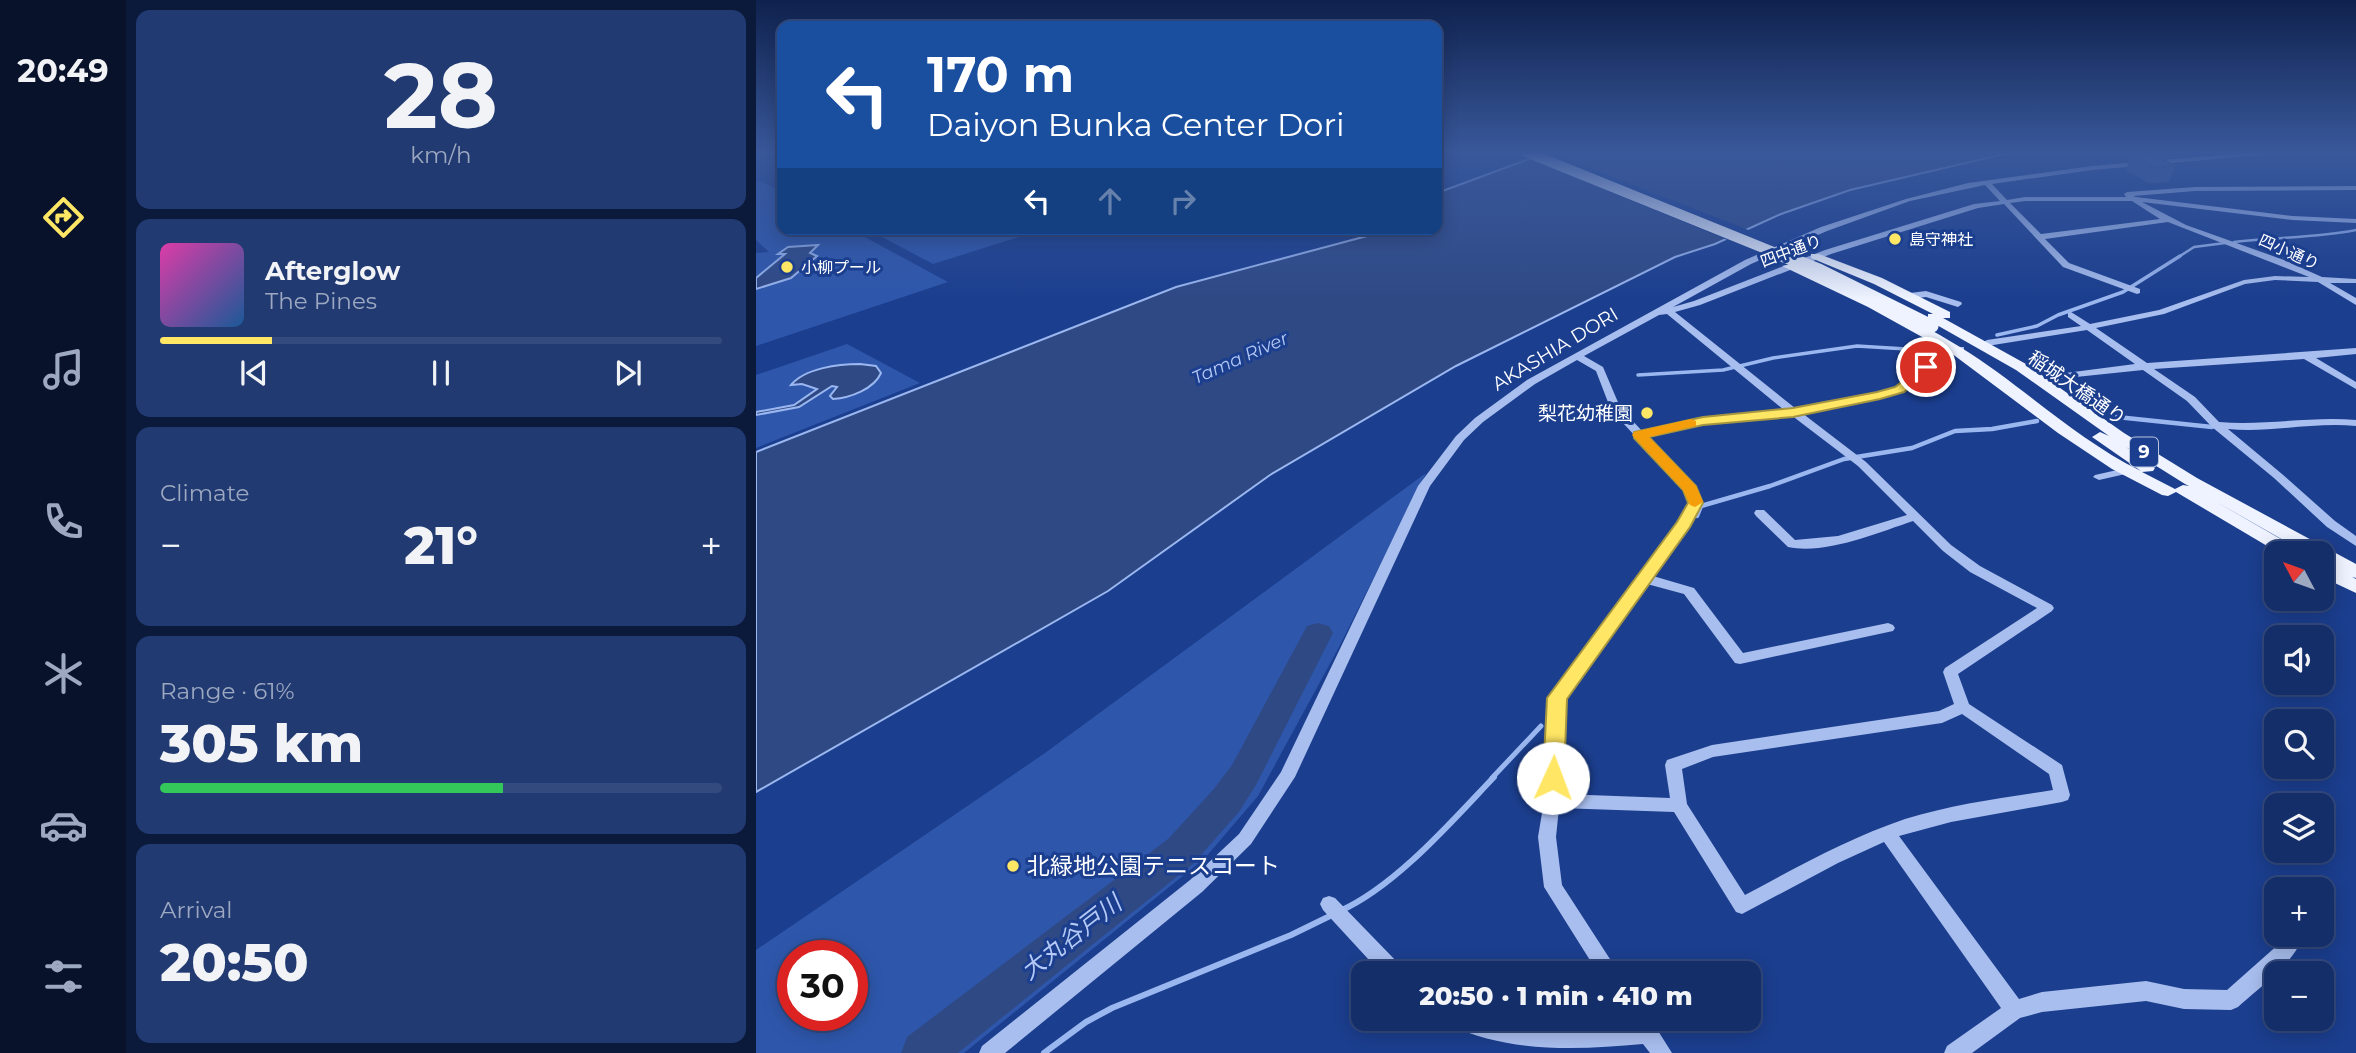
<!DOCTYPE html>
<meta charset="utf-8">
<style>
body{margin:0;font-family:Montserrat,"Noto Sans JP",sans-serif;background:#213a72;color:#f1f3f6;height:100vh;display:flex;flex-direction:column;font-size:26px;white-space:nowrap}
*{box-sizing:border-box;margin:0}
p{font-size:23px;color:#9da8c1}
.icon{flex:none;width:38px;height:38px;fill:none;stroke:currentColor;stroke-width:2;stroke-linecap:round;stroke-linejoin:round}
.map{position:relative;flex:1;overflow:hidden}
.side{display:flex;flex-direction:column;gap:10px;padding:10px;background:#0b193a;width:630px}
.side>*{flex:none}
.top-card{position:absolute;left:21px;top:21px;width:665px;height:214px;border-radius:14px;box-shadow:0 4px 18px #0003,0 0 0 2px #334a7e;background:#1a4fa0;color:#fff;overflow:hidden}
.needle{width:46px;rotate:311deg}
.tools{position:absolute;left:1508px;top:541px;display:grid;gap:14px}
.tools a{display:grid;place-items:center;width:70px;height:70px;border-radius:14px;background:#142e6a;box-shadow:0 4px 18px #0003,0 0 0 2px #334a7e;font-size:35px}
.speed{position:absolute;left:21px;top:940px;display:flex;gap:14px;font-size:35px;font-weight:700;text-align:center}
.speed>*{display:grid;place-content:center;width:91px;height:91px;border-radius:50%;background:#142e6a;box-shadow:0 4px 18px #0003,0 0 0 2px #334a7e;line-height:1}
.speed .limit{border:10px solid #d22;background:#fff;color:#111}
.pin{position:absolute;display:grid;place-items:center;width:60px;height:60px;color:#fff;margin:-30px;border:4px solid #fff;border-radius:50%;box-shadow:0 2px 7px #0007}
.me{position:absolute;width:77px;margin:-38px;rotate:2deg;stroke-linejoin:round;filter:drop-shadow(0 0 5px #0008)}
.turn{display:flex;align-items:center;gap:24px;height:147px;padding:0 35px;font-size:32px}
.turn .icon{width:91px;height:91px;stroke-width:2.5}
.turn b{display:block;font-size:49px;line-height:60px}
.lanes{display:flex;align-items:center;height:66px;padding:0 35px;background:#0003;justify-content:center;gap:35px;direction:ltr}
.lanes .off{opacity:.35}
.big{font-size:52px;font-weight:800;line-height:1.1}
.side .card{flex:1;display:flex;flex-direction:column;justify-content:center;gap:10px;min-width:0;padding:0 24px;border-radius:14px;background:#213a72}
.side .dial{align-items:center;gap:0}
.dial b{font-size:91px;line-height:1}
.song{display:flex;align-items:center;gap:21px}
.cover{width:84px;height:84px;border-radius:10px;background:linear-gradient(135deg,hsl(320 70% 55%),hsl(210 70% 35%))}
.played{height:7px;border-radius:4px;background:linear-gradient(90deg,#ffe664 20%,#334a7e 20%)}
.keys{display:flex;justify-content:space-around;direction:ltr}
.heat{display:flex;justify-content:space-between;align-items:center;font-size:38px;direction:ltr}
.charge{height:10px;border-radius:5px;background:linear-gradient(90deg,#34c759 61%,#334a7e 0)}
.trip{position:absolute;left:595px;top:961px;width:410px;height:70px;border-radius:14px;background:#142e6a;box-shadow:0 4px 18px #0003,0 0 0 2px #334a7e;font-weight:800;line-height:70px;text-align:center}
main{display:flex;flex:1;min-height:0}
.tabs{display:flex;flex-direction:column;width:126px;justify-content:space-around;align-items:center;background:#08122a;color:#9da8c1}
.tabs .icon{width:49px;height:49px}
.tabs .on{color:#ffe664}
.tabs b{font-size:32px;color:#f1f3f6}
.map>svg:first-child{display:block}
.green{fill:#2e57ac;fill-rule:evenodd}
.water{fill:#2f4985;stroke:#9bb7f0;stroke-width:2}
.pier{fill:#1b3e8e}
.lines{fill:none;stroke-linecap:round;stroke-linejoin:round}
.stream-far4{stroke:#9bb7f0;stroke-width:2.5}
.stream-far3{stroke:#9bb7f0;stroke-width:3.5}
.stream-far2{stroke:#9bb7f0;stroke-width:4.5}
.stream-far1{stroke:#9bb7f0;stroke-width:5}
.stream{stroke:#9bb7f0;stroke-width:6}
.river{fill:#2f4985;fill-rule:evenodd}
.minor{fill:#a8beee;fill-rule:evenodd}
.major{fill:#eef3ff;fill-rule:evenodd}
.major-bridge-far1{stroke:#eef3ff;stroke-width:10}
.major-bridge{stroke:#eef3ff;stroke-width:13}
.wall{fill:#3a599d}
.building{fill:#4468b6;stroke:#30497f;stroke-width:2}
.route{fill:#ffe664;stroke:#a69641;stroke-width:2}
.slow{fill:#f59e0b}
.poi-dot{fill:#ffe664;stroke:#1b3e8e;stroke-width:2.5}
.labels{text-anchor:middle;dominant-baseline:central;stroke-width:6;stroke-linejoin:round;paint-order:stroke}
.far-poi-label{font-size:16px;fill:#fff;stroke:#1b3e8e;text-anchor:start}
.far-street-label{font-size:16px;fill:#fff;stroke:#1b3e8e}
.far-water-label{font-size:18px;font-style:italic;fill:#b4c9f5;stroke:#1b3e8e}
.shield{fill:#1b3e8e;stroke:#bbc5dd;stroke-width:2}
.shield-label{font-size:18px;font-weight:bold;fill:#fff}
.street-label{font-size:19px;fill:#fff;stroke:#1b3e8e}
.poi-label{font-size:19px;fill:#fff;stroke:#1b3e8e;text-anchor:end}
.near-poi-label{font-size:23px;fill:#fff;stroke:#1b3e8e;text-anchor:start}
.near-water-label{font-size:24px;font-style:italic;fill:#b4c9f5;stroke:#1b3e8e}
</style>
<main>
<nav class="tabs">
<b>20:49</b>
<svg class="icon on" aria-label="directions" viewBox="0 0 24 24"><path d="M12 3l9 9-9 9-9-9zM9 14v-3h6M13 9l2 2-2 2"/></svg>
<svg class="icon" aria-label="music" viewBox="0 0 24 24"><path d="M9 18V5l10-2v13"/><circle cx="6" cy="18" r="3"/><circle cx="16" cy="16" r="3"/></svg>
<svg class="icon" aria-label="phone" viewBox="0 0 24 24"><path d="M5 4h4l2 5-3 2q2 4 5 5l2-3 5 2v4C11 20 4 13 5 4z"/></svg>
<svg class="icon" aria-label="climate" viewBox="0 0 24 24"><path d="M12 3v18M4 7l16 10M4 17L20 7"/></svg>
<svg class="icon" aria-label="car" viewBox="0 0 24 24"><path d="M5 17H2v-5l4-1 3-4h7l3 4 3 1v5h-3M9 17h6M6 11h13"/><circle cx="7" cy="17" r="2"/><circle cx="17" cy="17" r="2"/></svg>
<svg class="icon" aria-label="filters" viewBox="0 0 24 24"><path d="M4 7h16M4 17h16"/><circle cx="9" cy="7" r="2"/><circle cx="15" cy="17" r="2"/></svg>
</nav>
<section class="side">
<div class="card dial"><b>28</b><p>km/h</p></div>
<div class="card">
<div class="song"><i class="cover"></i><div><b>Afterglow</b><p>The Pines</p></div></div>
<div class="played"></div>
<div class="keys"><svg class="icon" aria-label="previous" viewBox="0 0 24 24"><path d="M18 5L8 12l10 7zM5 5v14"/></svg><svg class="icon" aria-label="pause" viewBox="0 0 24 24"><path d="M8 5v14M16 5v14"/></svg><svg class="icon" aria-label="next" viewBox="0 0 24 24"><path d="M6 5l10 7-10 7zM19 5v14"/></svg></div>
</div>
<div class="card"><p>Climate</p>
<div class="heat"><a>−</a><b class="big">21°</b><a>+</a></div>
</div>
<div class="card"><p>Range · 61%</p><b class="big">305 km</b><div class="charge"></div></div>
<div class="card"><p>Arrival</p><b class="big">20:50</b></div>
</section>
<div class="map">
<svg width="1600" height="1053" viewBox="0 0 1600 1053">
<rect width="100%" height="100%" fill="#1b3e8e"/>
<!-- green -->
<g class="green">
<polygon points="5,181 26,193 26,229 94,229 192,282 0,346 0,253 13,252 0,240 0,182"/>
<polygon points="111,229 252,229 266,236 177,264"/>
<polygon points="91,344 164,383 0,448 0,375"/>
<path d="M670,473L583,647L502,796L449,858L208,1053H0V950L289,753ZM37,956H96V1015H37Z"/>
</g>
<!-- water -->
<g class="water">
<polygon points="792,152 1257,152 1094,190 1025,214 959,244 919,257 700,366 514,475 352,591 0,792 0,452 420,287 622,233 625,229 681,229 681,193"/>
<polygon points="62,245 54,253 61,256 35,278 0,289 0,278 29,254 22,254 32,247"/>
<path d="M104,364L120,366L125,373C118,389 94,398 77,399L74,396L81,387L76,386L43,407L0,415V412L38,405L61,389L46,384L35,385C49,368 83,364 104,364Z"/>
</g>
<!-- pier -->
<polygon class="pier" points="782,152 793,152 995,231 974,241 768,157"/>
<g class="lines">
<!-- stream-far4 -->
<g class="stream-far4">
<path d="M1478,242C1519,237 1560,238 1600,230"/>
<polyline points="1421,258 1438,247 1469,243"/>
</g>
<!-- stream-far3 -->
<g class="stream-far3">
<polyline points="1241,335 1281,326 1302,315 1367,292 1424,256"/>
<polyline points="882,375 967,370 1017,358 1101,346 1183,351"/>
</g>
<!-- stream-far2 -->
<g class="stream-far2">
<polyline points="1361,417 1456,427"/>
<polyline points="941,516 945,506 1014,486 1088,459 1156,448 1199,431 1236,429 1281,421"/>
</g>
<!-- stream-far1 -->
<polyline class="stream-far1" points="736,778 785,726"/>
<!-- stream -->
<g class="stream">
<path d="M584,911C640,886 696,821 738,777"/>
<polyline points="288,1053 330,1022 356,1008 535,935 576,915"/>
</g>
<!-- river -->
<polygon class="river" points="562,623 573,626 577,633 500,785 483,812 438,863 202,1053 145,1053 151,1037 412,839 457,790 476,765 551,626"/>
<!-- minor -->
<g class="minor">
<path d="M1500,152H1520L1517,154L1336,170L1236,184L1251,200L1269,197H1370L1368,194L1371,192L1439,187L1600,186V190L1439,191L1377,196L1380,197L1537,216L1600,219V223L1537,220L1386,202L1430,225L1528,260L1566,277L1600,279V283H1574L1600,298V305L1562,282L1519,280L1489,284L1408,314L1340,328L1391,363L1600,348V354L1560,358L1600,382V389L1548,359L1398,369L1439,397L1463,422C1509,426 1554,416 1600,420V426C1557,422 1514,433 1472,429L1526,474L1579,521L1600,536V546L1571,527L1518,478L1456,427L1431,401L1387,370L1291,380V376L1294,375L1379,364L1331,330L1231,346L1226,343L1231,340L1325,326L1312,317V313L1315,312L1334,324L1403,310L1488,280L1519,276L1553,277L1412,222L1289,239L1313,263L1384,289V293L1381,294L1307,267L1248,204L1222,208L1075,254L944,305L919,312L1039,408L1122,392L1139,387L1178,355L1202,347H1208V351L1184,359L1147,391L1124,398L1046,413L1110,462L1195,545L1224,566L1296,605L1298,608L1296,611L1202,674L1213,704L1306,765L1314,795L1312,800L1306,802L1195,822L1143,836L1263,999L1286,992L1390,981L1428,989L1471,990L1524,943L1528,934H1546C1546,957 1499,991 1482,1007L1475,1010L1428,1009L1390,1001L1286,1012L1264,1018L1216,1053H1188L1191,1046L1245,1008L1128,842L1082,863L986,914L980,912L918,812L803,808L800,837L806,885L863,973H842L788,887L782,837L788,801L793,698L923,523L934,503L929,490L855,410L840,371L821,360L779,384L727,422L708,440L674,486L539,777L495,844L446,892L249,1053H223L226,1046L434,880L483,834L525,772L662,486L700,436L719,418L771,380L989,260L1065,227L1150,199L1212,183L1336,166ZM1229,185L1244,201L1218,204L1069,250L938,301L917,307L995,264L1071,231L1154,201ZM1269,201H1376L1404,219L1285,234L1254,203ZM911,314L1028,410L947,418L886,431L864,407L847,367L828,356L903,315ZM1035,415L1102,466L1151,515L1082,536L1039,540L1008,510H1000L998,513L1000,516L1032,547C1069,555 1121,533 1157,521L1187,551L1214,572L1281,608L1189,668L1187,672L1198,704L1183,711L956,745L911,760L909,765L914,798L805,794L808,699L891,584L928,594L979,663L984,664L1137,631L1139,628L1137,625L1132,623L987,653L938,588L897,576L934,524L946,503L938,487L891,436L947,424ZM1206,714L1293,774L1297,790C1247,798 1197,804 1149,819C1093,838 1041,867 989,895L931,804L926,769L957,757L1186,723Z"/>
<polygon points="1170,291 1205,302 1206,304 1202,307 1170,297 1154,299 1150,296 1154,293"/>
<polygon points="1370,468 1374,469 1376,471 1374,473 1343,480 1337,477 1339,475"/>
<polygon points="573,896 579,898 645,966 648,973 625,973 567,910 564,904 567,898"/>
<path d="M690,1018H724L767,1027L793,1028L875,1024L872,1018H894L916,1053H894L887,1044C821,1050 754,1053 693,1025Z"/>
</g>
<!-- major -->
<path class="major" d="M1055,254H1063L1126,278L1194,312V318H1187L1270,364L1368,433L1441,478L1600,564V578L1596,577L1600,579V593L1566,577V563L1571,564L1566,562V553H1550L1457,500L1542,549L1545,553H1523L1420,492L1412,496L1406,495L1356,469L1302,433L1195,353L1112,307L1026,266L1036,264C1093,289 1151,314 1204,347C1266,385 1318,438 1385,471L1336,437L1344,432L1353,436L1260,370L1172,320V314H1177L1118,284L1055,258ZM1370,447L1429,484L1433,486L1427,485L1419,489L1386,472L1397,471L1399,468Z"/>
<!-- major-bridge-far1 -->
<polyline class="major-bridge-far1" points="770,152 1032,258"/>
<!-- major-bridge -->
<polyline class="major-bridge" points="1028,256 1063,270 1176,326"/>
</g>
<!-- wall -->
<polygon class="wall" points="1375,154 1419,166 1413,182 1392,183 1370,170"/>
<!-- building -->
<polygon class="building" points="1394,153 1419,166 1398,167 1375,154"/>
<!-- sky -->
<linearGradient id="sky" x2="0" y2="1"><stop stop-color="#0f224e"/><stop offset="0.51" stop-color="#39589b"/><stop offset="1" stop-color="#39589b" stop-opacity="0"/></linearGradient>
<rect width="1600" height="299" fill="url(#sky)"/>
<!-- route -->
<polygon class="route" points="1170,363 1176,367 1174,370 1148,392 1124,399 1037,417 947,425 893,437 940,486 947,503 934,527 811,699 808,778 805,784 797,787 790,784 787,778 791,698 921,522 932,503 927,490 878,438 878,432 947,417 1037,408 1121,392 1139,387"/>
<!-- slow -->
<polygon class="slow" points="935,419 940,421 940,426 893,437 940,486 947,502 939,507 934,505 927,490 876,435 878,432"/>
<!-- markers -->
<g class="poi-dot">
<circle cx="1139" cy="239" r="7"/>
<circle cx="31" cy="267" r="7"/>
<circle cx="891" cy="413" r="7"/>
<circle cx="257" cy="866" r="7"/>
</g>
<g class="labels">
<!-- far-poi labels -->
<g class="far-poi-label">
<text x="1153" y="239">島守神社</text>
<text x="45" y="267">小柳プール</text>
</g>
<!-- far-street labels -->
<g class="far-street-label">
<text transform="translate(1035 251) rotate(-21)">四中通り</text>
<text transform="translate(1533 252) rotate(24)">四小通り</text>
</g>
<!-- far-water labels -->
<g class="far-water-label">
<text transform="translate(484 358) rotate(-24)">Tama River</text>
</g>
<!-- shield labels -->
<rect class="shield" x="1374" y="437.5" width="28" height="29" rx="5"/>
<g class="shield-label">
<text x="1388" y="452">9</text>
</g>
<!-- street labels -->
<g class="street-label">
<text transform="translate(799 349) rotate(-31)">AKASHIA DORI</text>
<text transform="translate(1321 388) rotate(35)">稲城大橋通り</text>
</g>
<!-- poi labels -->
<g class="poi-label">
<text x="877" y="413">梨花幼稚園</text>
</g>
<!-- near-poi labels -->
<g class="near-poi-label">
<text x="271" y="866">北緑地公園テニスコート</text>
</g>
<!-- near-water labels -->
<g class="near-water-label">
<text transform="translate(315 937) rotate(-38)">大丸谷戸川</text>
</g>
</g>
</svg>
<div class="tools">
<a><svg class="needle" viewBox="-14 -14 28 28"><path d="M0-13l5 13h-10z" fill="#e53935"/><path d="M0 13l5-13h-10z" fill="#9da8c1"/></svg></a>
<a><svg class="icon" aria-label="sound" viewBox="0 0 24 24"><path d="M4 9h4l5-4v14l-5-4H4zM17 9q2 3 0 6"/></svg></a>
<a><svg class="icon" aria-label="search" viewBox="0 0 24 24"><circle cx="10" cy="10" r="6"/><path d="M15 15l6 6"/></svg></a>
<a><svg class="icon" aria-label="layers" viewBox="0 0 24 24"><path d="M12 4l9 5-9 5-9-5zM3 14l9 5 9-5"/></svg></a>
<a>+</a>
<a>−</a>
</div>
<div class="speed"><div class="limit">30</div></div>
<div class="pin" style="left:1170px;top:367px;background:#d93025"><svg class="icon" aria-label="arrive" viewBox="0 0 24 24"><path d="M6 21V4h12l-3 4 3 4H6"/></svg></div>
<svg class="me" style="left:797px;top:778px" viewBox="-20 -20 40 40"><circle r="19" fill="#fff"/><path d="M0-13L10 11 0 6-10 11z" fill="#ffe664"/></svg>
<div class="trip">20:50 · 1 min · 410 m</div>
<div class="top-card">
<div class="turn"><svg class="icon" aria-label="left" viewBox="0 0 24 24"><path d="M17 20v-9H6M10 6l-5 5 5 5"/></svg><div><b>170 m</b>Daiyon Bunka Center Dori</div></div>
<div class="lanes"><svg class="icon" aria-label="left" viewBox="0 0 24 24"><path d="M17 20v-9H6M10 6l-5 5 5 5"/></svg><svg class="icon off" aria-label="ahead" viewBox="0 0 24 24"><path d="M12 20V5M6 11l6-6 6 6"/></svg><svg class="icon off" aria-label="right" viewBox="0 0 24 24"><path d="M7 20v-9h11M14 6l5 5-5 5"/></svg></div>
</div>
</div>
</main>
